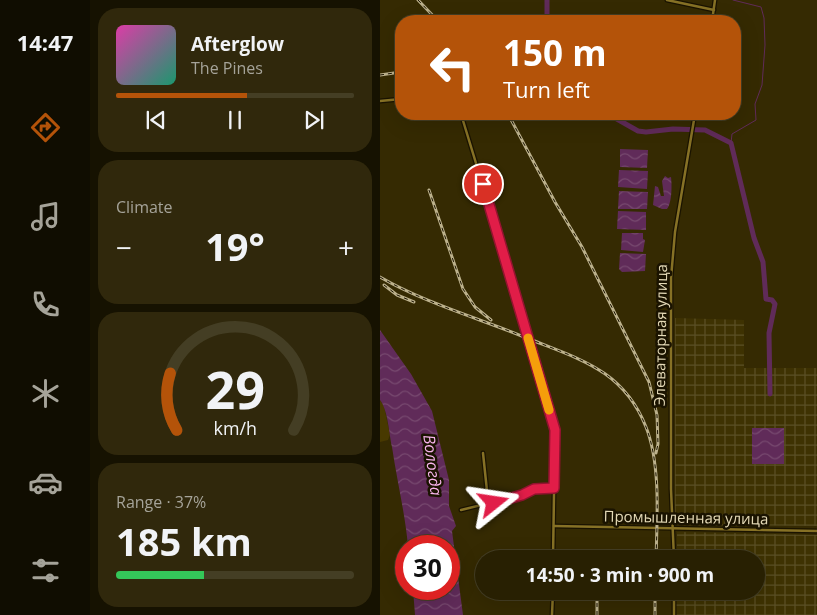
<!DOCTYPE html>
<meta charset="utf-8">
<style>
body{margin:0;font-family:"Open Sans",sans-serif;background:#30280c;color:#f1f3f6;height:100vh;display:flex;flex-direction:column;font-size:19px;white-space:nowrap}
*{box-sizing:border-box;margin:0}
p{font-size:16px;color:#a5a399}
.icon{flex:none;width:28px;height:28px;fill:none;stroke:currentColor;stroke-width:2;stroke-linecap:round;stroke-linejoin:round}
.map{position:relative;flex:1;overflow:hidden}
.side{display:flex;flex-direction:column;gap:8px;padding:8px;background:#161201;width:290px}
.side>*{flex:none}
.guide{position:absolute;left:15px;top:15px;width:346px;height:105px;border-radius:20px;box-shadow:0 5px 20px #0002,0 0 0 1px #443e24;background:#b45309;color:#fff;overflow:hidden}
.speed{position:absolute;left:15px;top:535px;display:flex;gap:10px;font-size:25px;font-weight:700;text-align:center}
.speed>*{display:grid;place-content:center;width:65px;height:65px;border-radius:50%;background:#282002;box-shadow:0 5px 20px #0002,0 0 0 1px #443e24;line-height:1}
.speed .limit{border:8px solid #d22;background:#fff;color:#111}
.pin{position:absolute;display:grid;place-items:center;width:42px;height:42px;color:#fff;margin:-21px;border:2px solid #fff;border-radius:50%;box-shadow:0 1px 5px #0007}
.me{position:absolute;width:55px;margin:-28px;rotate:75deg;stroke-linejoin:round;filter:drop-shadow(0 0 4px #0008)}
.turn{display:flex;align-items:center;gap:18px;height:105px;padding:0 25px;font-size:22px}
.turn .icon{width:65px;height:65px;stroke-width:2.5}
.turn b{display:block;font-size:35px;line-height:42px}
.big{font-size:38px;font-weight:700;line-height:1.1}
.side .widget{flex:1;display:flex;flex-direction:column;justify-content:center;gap:8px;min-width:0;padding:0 18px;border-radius:20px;background:#30280c}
.side .dial{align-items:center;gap:0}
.dial svg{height:130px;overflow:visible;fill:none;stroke:#443e24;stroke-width:7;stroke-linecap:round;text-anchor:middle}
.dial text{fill:#f1f3f6;stroke:none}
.song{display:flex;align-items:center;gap:15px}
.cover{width:60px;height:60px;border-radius:8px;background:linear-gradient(135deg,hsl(320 70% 55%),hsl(160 70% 35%))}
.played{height:5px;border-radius:2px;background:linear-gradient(90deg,#b45309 55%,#443e24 55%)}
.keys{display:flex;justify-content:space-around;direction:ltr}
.heat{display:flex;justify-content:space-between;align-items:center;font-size:28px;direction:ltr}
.charge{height:8px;border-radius:4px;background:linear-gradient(90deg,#34c759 37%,#443e24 0)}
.trip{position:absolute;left:95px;top:550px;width:290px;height:50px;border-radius:25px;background:#282002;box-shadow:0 5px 20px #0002,0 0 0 1px #443e24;font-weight:700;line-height:50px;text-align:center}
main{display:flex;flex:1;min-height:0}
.menu{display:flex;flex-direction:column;width:90px;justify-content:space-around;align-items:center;background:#100d01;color:#a5a399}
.menu .icon{width:35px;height:35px}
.menu .current{color:#b45309}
.menu b{font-size:22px;color:#f1f3f6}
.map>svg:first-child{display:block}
.industrial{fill:url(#industrial-grid)}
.green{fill:#483900}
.water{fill:url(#water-waves)}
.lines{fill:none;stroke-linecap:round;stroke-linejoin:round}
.stream{stroke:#602b59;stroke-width:1}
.river{stroke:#602b59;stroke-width:5}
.street-casing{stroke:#1a1300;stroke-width:5}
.street{stroke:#867125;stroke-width:2.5}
.rail-casing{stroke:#bcb18c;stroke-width:3}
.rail{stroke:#1a1300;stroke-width:1;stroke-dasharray:4;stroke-linecap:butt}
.route-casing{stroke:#92132f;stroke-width:12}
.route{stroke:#e11d48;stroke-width:9}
.slow{stroke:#f59e0b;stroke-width:9}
.labels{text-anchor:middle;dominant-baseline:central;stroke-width:5;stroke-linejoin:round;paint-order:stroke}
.street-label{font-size:15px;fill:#e4d9b6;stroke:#1a1300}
.water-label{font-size:16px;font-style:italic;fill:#f7b4eb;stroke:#1a1300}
</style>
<main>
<nav class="menu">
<b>14:47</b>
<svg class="icon current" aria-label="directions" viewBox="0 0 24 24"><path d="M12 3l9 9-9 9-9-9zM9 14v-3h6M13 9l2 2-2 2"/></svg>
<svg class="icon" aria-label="music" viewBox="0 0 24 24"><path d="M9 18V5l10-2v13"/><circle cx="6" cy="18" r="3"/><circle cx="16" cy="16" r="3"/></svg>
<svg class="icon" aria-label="phone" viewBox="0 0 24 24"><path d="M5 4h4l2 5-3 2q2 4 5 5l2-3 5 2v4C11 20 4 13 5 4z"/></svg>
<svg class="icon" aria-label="climate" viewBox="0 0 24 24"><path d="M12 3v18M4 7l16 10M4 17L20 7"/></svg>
<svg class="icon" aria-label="car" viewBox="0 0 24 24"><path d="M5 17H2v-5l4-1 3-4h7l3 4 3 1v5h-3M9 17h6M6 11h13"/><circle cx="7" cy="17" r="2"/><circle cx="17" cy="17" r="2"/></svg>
<svg class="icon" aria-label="filters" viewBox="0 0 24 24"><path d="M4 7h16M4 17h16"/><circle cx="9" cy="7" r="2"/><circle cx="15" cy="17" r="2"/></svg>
</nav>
<section class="side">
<div class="widget">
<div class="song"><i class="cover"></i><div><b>Afterglow</b><p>The Pines</p></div></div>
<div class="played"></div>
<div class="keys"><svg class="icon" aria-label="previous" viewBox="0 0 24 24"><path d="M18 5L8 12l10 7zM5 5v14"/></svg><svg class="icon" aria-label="pause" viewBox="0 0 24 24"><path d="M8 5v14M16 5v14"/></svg><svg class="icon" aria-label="next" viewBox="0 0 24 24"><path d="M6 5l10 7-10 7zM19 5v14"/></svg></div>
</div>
<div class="widget"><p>Climate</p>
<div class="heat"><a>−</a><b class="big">19°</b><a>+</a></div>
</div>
<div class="widget dial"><svg viewBox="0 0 100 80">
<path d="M14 69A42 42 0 1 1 86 69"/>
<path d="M14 69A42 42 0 0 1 10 34" stroke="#b45309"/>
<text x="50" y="56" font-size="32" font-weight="700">29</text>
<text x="50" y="72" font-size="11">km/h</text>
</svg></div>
<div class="widget"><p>Range · 37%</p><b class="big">185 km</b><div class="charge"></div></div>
</section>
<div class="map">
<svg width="437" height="615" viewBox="0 0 437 615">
<defs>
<pattern id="industrial-grid" width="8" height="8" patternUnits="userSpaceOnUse" patternTransform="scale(1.25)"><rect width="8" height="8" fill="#3e3202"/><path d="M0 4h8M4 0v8" fill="none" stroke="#5a4f25"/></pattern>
<pattern id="water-waves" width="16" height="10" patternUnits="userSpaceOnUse" patternTransform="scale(1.25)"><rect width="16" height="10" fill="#602b59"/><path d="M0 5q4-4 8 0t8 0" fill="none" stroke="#77496f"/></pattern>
</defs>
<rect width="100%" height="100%" fill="#352a02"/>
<!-- industrial -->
<g class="industrial">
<polygon points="295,318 364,320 364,368 437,368 437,526 295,525"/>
<polygon points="297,532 437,535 437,615 296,615 296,591 376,591 376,559 297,559"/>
</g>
<!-- green -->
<polygon class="green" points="0,400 4,406 10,435 8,440 0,442"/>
<!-- water -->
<g class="water">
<polygon points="240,149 268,150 267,168 240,167"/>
<polygon points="239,170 268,171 267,189 238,187"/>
<path d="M285,176L288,178L291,177C292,185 292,203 287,209H282L273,205L275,186L278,187L281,196H284L282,181Z"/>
<polygon points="239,191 268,192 267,209 238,209"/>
<polygon points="238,211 266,212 266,230 237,229"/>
<polygon points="242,233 263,233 263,239 265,240 263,252 241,250"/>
<polygon points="240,253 266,254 265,271 242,272 239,269"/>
<path d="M0,330L31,374L52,411L69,480V506L76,526L72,531L83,615H35L33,589H69V546H28C25,513 17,481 12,447C9,434 8,410 0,400Z"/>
<rect x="372" y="428" width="32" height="36"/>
</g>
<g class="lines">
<!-- stream -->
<polyline class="stream" points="351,143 352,134 376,120 375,104 382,85 385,45 384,18 381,7 353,0"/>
<!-- river -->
<g class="river">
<polyline points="167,21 167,0"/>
<polyline points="228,114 258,131 266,132 293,129 325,130 351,143 374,238 383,262 386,299 392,300 395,304 389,333 390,394"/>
</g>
<!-- street casing -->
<g class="street-casing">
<g id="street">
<polyline points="287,0 334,10"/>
<polyline points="332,21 335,0"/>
<polyline points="0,101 21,99"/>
<polyline points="81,114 131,278 175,430 173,559"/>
<polyline points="103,453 107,491 114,503"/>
<polyline points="81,510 142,495 154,489 174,488"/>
<polyline points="174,526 437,531"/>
<polyline points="294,559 291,489 291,278 295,232 315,114"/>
<polyline points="172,615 173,591"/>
<polyline points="294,615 294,591"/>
</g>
</g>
<!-- street -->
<use href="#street" class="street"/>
<!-- rail casing -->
<g class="rail-casing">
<g id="rail">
<polyline points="38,0 58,21"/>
<polyline points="0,75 21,72"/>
<polyline points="128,114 175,202 202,247 269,382 277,415 278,444 276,453"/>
<polyline points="49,190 83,289 95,307 111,320"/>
<path d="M0,277C45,303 98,318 147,338C198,359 243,369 266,427C281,465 277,519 276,559"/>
<polyline points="4,285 17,295 34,302"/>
<polyline points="220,559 221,552"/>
<polyline points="217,615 217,591"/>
<polyline points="275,615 275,591"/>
</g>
</g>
<!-- rail -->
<use href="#rail" class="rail"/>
</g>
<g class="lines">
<!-- route casing -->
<g class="route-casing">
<polyline id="route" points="103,184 175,430 174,488 154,489 142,495 114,503"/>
</g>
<!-- route -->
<use href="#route" class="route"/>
<!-- slow -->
<polyline class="slow" points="148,338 169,410"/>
</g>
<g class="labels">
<!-- street labels -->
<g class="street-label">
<text transform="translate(280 335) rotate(-89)">Элеваторная улица</text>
<text transform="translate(306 517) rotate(1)">Промышленная улица</text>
</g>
<!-- water labels -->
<g class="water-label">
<text transform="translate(53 465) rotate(83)">Вологда</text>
</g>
</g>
</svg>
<div class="speed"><div class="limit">30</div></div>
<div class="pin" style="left:103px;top:184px;background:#d93025"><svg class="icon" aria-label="arrive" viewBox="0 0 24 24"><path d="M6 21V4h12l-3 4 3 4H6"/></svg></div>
<svg class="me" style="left:114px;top:503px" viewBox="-20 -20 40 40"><path d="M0-17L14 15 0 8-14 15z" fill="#e11d48" stroke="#fff" stroke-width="4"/></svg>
<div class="trip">14:50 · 3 min · 900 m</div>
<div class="guide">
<div class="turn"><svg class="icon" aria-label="left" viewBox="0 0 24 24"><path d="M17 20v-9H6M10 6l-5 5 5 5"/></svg><div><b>150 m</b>Turn left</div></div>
</div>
</div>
</main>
